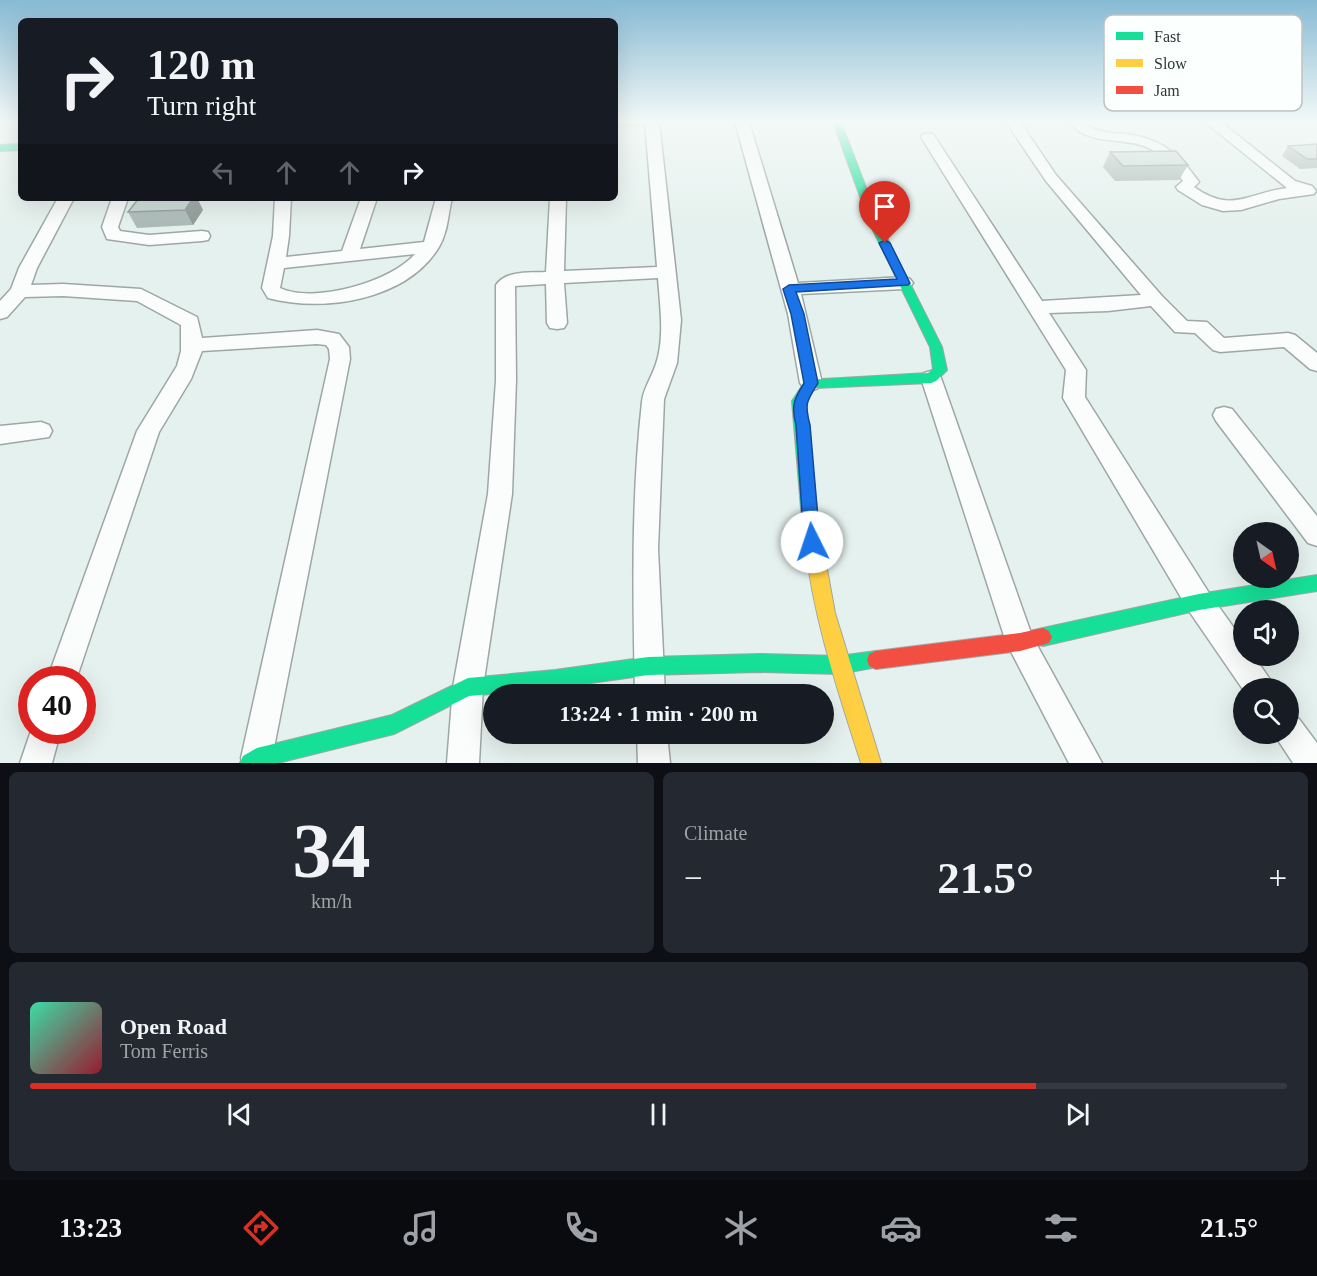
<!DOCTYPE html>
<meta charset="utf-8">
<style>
body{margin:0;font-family:Georgia,serif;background:#242831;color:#f1f3f6;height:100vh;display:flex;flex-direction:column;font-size:22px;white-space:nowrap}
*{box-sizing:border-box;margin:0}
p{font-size:20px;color:#9ea1a6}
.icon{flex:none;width:33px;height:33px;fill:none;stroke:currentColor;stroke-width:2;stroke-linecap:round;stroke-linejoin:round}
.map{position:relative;height:763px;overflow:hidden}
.drawer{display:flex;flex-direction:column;gap:9px;padding:9px;background:#0d0f14;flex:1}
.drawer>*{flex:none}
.top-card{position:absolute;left:18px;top:18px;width:600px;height:183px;border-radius:9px;box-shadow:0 6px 24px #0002;background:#171b24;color:#f1f3f6;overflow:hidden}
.needle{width:39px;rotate:146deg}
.controls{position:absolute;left:1233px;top:522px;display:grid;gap:12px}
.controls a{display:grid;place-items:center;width:66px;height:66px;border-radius:50%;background:#171b24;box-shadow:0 6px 24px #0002;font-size:30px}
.speed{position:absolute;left:18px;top:666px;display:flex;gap:12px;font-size:30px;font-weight:700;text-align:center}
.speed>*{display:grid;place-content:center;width:78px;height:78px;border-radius:50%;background:#171b24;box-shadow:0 6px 24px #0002;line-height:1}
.speed .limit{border:9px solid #d22;background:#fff;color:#111}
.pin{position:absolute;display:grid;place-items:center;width:51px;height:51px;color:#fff;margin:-62px -26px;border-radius:50% 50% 50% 0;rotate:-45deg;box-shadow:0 0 6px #0007}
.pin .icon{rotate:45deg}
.me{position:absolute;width:66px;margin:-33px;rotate:356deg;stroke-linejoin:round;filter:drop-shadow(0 0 4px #0008)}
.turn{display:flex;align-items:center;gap:21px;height:126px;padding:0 30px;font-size:27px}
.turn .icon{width:78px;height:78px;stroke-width:2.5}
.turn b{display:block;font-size:42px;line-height:51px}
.lanes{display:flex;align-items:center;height:57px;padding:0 30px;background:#0003;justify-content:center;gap:30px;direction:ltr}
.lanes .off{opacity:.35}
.big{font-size:45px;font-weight:700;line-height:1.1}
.drawer .widget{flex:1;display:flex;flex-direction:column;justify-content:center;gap:9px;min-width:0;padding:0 21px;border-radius:9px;background:#242831}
.drawer .dial{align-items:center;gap:0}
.dial b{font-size:78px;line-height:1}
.song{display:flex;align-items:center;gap:18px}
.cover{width:72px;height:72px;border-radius:9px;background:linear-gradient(135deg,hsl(160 70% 55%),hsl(350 70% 35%))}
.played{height:6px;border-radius:3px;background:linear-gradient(90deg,#d93025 80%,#363941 80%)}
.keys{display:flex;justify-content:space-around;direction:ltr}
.heat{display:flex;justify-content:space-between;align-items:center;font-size:33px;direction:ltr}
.drawer .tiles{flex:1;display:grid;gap:9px;grid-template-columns:1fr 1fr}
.widget:last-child{grid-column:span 2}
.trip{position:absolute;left:483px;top:684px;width:351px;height:60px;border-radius:30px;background:#171b24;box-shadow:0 6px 24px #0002;font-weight:700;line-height:60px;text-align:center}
.tabs{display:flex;height:96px;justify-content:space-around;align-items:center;background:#090b0e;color:#9ea1a6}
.tabs .icon{width:42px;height:42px}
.tabs .selected{color:#d93025}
.tabs b{font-size:27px;color:#f1f3f6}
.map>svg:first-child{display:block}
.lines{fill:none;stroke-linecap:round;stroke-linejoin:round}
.street-casing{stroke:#9ea7a4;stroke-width:3}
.fast-casing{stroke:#9ea7a4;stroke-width:2}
.slow-casing{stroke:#9ea7a4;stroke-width:2}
.jam-casing{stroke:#9ea7a4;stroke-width:2}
.street{fill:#fbfdfc;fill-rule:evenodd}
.fast{fill:#16e098;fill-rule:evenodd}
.slow{fill:#ffcf43;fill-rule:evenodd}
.jam{fill:#f24e42;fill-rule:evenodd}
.wall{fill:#aab9b5}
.shaded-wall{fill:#8b9693}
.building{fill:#c6d7d2;stroke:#8b9693;stroke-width:1.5}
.route{fill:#1a73e8;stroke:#114b97;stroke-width:1.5}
.key{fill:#fbfffe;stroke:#bec3c2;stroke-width:1.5}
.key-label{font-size:16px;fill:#303836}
</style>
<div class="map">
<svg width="1317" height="763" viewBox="0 0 1317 763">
<rect width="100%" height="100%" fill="#e5f1ee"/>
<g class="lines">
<!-- street casing -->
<g class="street-casing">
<g id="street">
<path d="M645,122H659L681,320L677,363L664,399L658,549L665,694H635C633,597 631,499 642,402C643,389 652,377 656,364C665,337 660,306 658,278L564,283L567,323L564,328L557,329L550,328L547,323L546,284L515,286L516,380L512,494L483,687L479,763H447L453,687L488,494L496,380V285C506,270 530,273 546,272L550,198H566L564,271L657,267Z"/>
<polygon points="735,122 749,122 798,283 904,277 910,279 913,283 910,287 904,289 801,294 822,383 818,388 811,391 804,388 800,383 788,314"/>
<polygon points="1006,122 1020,122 1056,175 1162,296 1187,321 1207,322 1224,338 1288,333 1295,335 1317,353 1317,371 1310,369 1284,347 1220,352 1213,350 1195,333 1175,332 1151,306 1108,311 1049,313 1086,370 1085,397 1209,593 1244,642 1244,656 1254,656 1269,678 1274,688 1244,688 1244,691 1189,611 1063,398 1066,370 921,137 923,134 933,134 1042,301 1141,295 1046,181"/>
<path d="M1069,122C1089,122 1088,129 1104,132C1113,134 1123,133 1132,135C1164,140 1181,157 1199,182L1194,187C1232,214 1248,193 1287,188L1205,122H1221L1295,181L1312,186L1316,191L1314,194L1279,199L1241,210L1223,211L1202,205L1178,190L1176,187L1183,181C1173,167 1161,152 1144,146C1118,137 1089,146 1069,122Z"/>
<polygon points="58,198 74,198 37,268 31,285 63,284 141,289 197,317 202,338 317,330 339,334 349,347 350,359 271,763 243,763 241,758 330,359 329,349 326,345 317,344 202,351 191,379 159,432 76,680 47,680 137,431 177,366 181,351 181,325 137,301 63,296 25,297 7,317 0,319 0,301 11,289 19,268"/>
<polygon points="112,198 128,198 118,227 120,231 149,235 202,231 208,232 210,236 208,240 202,241 149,245 107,239 102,227"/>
<path d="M275,198H291L289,236L286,257L342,251L361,198H377L360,249L424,242L436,198H452C448,214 448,232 439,247C407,300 324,313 268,298L262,288L273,236ZM415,254C391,282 314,304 280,288L284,268Z"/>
<polygon points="931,371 938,373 941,378 1032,636 1102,763 1069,763 1006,642 921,378 924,373"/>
<polygon points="1224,407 1232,409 1317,516 1317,546 1308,543 1216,421 1213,415 1216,409"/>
<polygon points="41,422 49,425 52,431 49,437 0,444 0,426"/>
<polygon points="1288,715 1299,719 1317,743 1317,763 1293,763 1274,734 1288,734"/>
<polygon points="32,728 32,730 61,730 52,763 20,763"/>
<polygon points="637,734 667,734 670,763 638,763"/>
</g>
</g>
<!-- fast casing -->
<g class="fast-casing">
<g id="fast">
<polygon points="833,122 841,122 880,224 942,347 947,370 936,381 931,383 815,388 806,401 818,520 816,525 810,527 804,525 802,520 792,401 806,380 928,373 933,369 930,347 870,224"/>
<polygon points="21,144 21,150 0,151 0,145"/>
<polygon points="1317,575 1317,591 1199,610 1043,646 1037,643 1034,637 1037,631 1043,628 1199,594"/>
<polygon points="876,651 883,654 885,660 883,666 839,674 759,672 648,675 555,688 469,696 394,734 278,763 240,763 243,756 257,748 392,715 468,678 555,670 648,657 759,654 839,656"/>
</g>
</g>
<!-- slow casing -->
<g class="slow-casing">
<g id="slow">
<polygon points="615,122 649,122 645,125 615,126"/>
<path d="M810,513L816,515L818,520L835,613L881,763H861C838,691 813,618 805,542C804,534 800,523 804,515Z"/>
</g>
</g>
<!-- jam casing -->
<g class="jam-casing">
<polygon id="jam" points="1043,628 1049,631 1052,637 1049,643 1020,651 876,669 869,666 867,660 869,654 876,651 1020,633"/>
</g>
<!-- street -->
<use href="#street" class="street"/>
<!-- fast -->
<use href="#fast" class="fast"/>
<!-- slow -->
<use href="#slow" class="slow"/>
<!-- jam -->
<use href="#jam" class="jam"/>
</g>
<!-- wall -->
<g class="wall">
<polygon points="1317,144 1317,168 1300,169 1282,156 1288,146"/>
<polygon points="1110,152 1188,165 1179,180 1115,181 1103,167"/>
<polygon points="139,198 197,198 203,210 193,225 137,228 128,212"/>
</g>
<!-- shaded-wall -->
<polygon class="shaded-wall" points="193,198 197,198 203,210 193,225 185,210"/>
<!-- building -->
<g class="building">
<polygon points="1317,144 1317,159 1307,159 1288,146"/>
<polygon points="1176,151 1188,165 1123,166 1110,152"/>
<polygon points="139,198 193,198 185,210 128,212"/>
</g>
<!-- sky -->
<linearGradient id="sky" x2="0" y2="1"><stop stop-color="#87bad4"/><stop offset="0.53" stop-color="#f3f9f7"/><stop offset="1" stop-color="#f3f9f7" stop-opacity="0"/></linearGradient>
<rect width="1317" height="229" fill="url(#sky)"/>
<!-- route -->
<path class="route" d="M885,240L890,243L910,283L908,285L796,292L804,314L818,383C807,401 804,403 810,425L820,542L818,547L812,549L806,547L804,542L796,425C791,406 794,399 804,383L791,314L783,289L789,285L897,279L879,243Z"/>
<!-- legend -->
<rect x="1104" y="15" width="198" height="96" rx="9" class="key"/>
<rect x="1116" y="32" width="27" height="8" fill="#16e098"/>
<rect x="1116" y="59" width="27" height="8" fill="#ffcf43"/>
<rect x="1116" y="86" width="27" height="8" fill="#f24e42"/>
<g class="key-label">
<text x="1154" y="42">Fast</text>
<text x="1154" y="69">Slow</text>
<text x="1154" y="96">Jam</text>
</g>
</svg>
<div class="controls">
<a><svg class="needle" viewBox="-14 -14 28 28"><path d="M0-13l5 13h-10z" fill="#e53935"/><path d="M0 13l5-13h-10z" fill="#9ea1a6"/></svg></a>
<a><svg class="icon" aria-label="sound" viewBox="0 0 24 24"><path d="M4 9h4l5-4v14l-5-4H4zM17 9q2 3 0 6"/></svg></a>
<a><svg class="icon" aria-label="search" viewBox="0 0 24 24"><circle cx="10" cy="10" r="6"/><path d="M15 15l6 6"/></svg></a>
</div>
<div class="speed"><div class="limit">40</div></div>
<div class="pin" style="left:885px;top:243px;background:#d93025"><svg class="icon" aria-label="arrive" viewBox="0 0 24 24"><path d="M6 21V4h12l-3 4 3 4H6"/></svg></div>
<svg class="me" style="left:812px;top:542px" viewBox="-20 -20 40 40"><circle r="19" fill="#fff"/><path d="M0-13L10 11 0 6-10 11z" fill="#1a73e8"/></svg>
<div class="trip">13:24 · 1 min · 200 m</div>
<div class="top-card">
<div class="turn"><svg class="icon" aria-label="right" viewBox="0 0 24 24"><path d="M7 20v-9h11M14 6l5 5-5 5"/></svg><div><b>120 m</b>Turn right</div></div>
<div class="lanes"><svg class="icon off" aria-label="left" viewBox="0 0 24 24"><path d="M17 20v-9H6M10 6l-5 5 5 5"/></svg><svg class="icon off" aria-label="ahead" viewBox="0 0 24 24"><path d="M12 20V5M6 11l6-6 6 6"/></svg><svg class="icon off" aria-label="ahead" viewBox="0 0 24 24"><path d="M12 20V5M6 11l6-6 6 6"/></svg><svg class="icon" aria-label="right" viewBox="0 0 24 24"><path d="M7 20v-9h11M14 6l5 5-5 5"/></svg></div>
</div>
</div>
<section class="drawer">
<div class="tiles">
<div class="widget dial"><b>34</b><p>km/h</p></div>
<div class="widget"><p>Climate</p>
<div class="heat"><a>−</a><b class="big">21.5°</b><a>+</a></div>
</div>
<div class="widget">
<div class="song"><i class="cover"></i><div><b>Open Road</b><p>Tom Ferris</p></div></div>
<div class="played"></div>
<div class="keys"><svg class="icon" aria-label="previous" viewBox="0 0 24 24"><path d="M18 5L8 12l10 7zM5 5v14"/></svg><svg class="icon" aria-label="pause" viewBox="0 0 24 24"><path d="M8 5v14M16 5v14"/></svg><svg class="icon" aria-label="next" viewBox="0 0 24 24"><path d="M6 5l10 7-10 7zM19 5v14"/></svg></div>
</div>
</div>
</section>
<nav class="tabs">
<b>13:23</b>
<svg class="icon selected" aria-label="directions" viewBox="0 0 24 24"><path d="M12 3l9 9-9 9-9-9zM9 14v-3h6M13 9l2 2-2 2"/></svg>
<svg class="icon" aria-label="music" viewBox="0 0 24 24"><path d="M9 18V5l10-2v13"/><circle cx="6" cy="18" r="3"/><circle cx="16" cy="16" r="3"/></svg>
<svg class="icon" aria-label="phone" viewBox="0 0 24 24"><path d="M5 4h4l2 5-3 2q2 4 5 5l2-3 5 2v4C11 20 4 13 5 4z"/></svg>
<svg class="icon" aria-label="climate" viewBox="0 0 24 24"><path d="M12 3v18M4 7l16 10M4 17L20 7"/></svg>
<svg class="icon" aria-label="car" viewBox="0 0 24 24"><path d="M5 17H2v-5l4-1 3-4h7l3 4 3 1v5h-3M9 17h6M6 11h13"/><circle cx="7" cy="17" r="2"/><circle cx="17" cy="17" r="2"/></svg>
<svg class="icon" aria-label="filters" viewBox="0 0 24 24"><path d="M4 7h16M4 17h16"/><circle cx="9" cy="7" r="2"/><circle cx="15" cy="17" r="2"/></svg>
<b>21.5°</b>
</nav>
